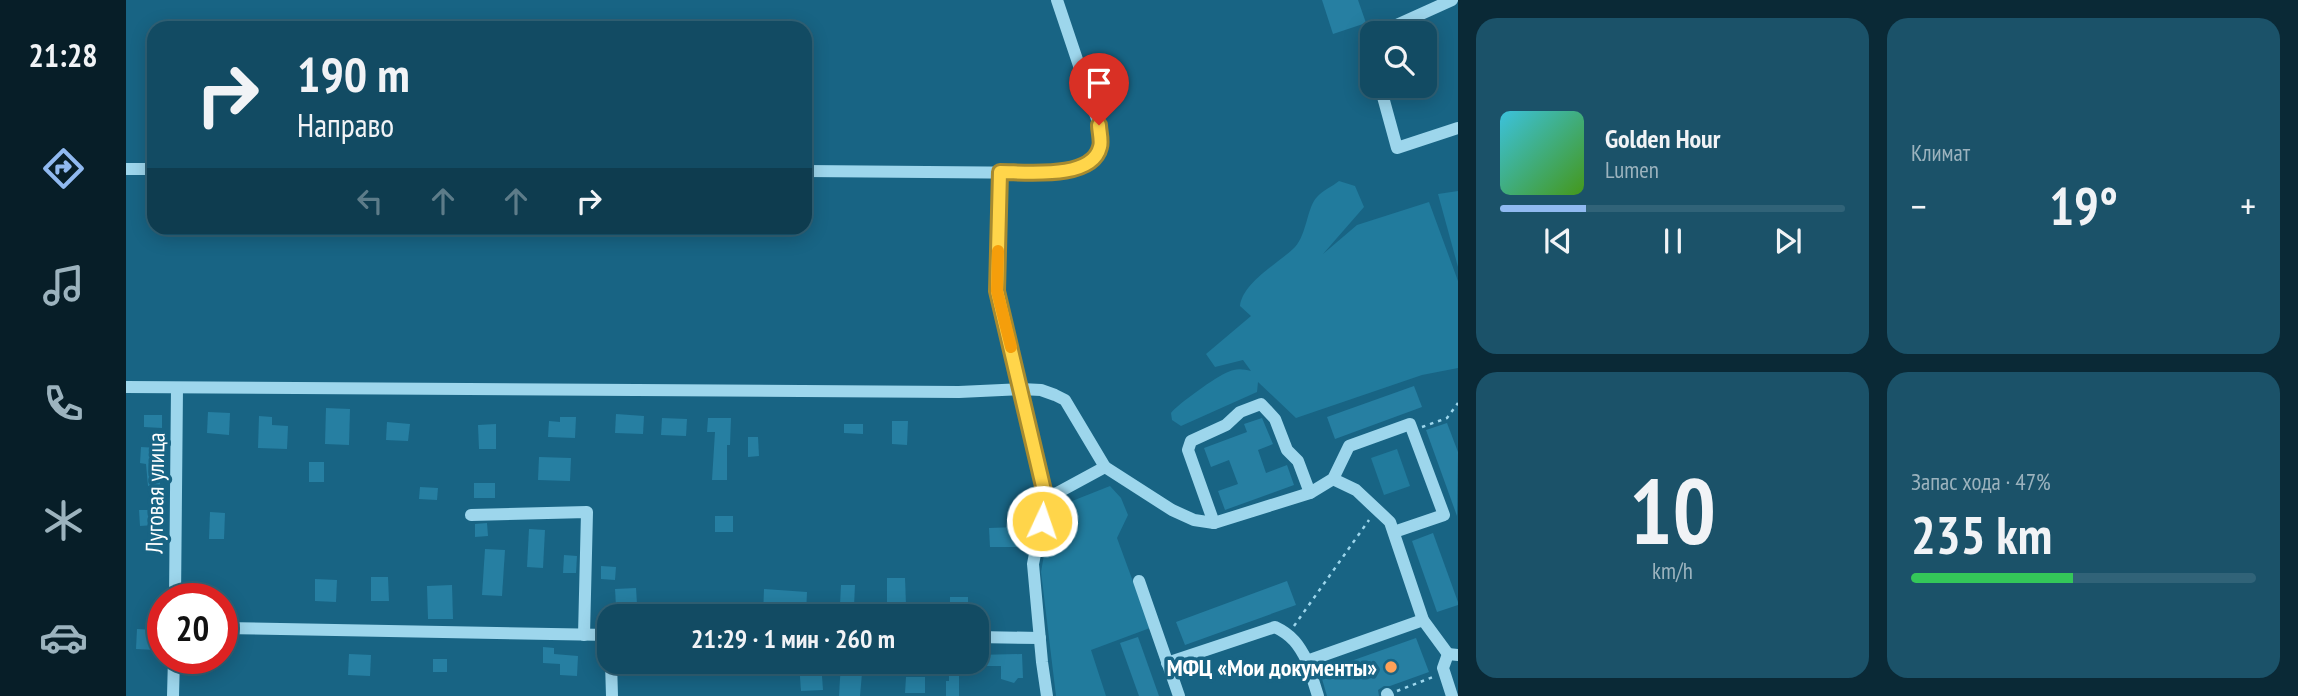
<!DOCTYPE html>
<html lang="ru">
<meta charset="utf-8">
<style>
body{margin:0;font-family:"PT Sans Narrow",sans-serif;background:#1b5269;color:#f1f3f6;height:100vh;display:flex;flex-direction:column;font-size:26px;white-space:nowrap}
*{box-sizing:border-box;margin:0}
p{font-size:23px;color:#9cb3be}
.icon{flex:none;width:38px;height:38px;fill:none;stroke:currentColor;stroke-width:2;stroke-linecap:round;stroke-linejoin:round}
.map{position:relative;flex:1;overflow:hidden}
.drawer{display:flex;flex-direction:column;gap:18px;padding:18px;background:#0a2936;width:840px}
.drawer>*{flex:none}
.top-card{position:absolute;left:21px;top:21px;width:665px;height:214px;border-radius:21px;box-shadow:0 4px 18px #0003,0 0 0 2px #316378;background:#124b63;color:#f1f3f6;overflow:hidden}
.tools{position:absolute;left:1234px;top:21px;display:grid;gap:14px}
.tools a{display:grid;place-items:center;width:77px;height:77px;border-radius:14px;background:#124b63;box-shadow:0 4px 18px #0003,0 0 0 2px #316378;font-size:35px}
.speed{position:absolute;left:21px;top:583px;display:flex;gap:14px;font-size:35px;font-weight:700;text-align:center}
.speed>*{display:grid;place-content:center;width:91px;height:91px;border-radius:50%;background:#124b63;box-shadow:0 4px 18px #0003,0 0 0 2px #316378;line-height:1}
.speed .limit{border:10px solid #d22;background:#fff;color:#111}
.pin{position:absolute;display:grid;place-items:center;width:60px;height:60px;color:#fff;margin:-72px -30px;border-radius:50% 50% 50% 0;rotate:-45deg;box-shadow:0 0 7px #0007}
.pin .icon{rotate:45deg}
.me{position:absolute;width:77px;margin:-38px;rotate:3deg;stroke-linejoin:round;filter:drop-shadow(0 0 5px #0008)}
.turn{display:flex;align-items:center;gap:24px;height:147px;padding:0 35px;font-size:32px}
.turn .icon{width:91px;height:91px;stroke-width:2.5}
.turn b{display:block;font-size:49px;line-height:60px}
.lanes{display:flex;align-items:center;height:66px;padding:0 35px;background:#0003;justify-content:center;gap:35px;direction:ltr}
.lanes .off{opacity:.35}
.big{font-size:52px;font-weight:800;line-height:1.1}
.drawer .widget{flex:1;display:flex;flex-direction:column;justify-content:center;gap:10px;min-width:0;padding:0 24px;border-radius:21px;background:#1b5269}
.drawer .dial{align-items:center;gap:0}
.dial b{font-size:91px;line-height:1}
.song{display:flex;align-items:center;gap:21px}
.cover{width:84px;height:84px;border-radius:10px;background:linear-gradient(135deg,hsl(190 70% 55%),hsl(100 70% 35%))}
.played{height:7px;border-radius:4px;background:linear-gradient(90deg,#90b9f0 25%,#316378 25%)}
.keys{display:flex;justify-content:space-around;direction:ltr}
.heat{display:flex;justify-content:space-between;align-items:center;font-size:38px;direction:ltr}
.charge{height:10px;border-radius:5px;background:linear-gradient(90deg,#34c759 47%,#316378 0)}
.drawer .tiles{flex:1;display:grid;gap:18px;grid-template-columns:repeat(2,1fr)}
.trip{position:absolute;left:471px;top:604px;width:392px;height:70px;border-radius:21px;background:#124b63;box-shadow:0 4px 18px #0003,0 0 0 2px #316378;font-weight:800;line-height:70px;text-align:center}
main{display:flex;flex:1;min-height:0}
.tabs{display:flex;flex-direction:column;width:126px;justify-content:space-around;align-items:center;background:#071e28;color:#9cb3be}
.tabs .icon{width:49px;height:49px}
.tabs .selected{color:#90b9f0}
.tabs b{font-size:32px;color:#f1f3f6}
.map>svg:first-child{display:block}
.green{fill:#217b9d}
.building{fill:#267fa2}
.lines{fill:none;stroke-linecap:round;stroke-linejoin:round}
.path{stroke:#9dd6ec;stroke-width:2.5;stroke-dasharray:3.5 5;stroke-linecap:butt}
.minor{stroke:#9dd6ec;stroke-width:12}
.route-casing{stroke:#a68a30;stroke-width:18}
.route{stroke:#ffd54a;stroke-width:12}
.slow{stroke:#f59e0b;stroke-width:12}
.poi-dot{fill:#ffa158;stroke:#186484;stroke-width:2.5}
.labels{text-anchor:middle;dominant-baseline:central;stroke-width:7;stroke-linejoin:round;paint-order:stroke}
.street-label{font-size:24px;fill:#fff;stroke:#186484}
.poi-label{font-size:24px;font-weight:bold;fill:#fff;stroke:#186484;text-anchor:end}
</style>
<main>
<nav class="tabs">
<b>21:28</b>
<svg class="icon selected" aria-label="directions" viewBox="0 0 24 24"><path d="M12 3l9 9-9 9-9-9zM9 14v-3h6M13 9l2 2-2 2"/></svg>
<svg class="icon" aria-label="music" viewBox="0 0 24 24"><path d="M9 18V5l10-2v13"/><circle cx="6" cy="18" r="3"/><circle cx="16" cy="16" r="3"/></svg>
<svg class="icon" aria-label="phone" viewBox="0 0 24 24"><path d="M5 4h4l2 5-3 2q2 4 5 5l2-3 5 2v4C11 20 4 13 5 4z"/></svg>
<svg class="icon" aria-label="climate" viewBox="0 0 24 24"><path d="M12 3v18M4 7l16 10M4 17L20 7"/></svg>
<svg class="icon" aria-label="car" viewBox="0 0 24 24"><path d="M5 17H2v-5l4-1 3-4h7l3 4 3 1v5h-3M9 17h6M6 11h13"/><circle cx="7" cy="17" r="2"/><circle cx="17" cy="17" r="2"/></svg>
</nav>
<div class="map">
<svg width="1332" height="696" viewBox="0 0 1332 696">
<rect width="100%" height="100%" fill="#186484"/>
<!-- green -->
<g class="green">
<path d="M1213,181L1229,186L1238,207L1197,254L1231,225L1303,202L1332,281V368L1296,375L1170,418L1132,382L1131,392L1055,426L1046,420L1045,413C1052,404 1091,376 1102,372C1110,368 1117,369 1125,371L1117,360L1089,367L1080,354L1125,316L1114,306C1117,282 1153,263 1169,247C1181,234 1181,207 1191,197C1197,190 1207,186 1213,181Z"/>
<polygon points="1332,191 1332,267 1312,194"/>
<polygon points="1271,449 1284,486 1258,495 1245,458"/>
<polygon points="984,486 995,498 1002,515 991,538 1024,628 965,650 980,696 930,696 915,572 926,509"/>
</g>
<!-- building -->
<g class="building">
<polygon points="1196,0 1232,0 1240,23 1207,34"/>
<polygon points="1288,386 1296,407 1209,439 1201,417"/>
<polygon points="200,408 224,409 223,445 199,444"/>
<polygon points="82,412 104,413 103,435 81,433"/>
<polygon points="490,414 518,416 517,434 489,433"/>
<polygon points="18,415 36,415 36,428 18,427"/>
<polygon points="133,416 146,417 146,425 162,426 161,449 132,448"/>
<polygon points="434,417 450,417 449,438 422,437 423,421 434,422"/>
<polygon points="536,418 561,419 560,436 535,435"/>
<polygon points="582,418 605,418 604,445 601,445 601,480 586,480 589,432 581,432"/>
<polygon points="1136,418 1147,444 1132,450 1140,473 1161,465 1168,485 1099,510 1092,491 1112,484 1103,460 1085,467 1078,448 1121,432 1118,424"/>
<polygon points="766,421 782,421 781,445 766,444"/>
<polygon points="261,422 284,424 282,441 260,440"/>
<polygon points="1321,423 1332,452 1331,516 1300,430"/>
<polygon points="370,424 370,449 353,449 352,425"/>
<polygon points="718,424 737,424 737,434 718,433"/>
<polygon points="622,437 632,437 633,456 622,457"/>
<polygon points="15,447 32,448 31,473 34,472 34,485 22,486 20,464 14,463"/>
<polygon points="413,457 445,458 444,481 412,480"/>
<rect x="183" y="462" width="15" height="20"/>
<rect x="348" y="483" width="21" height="15"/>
<polygon points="294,487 312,488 311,500 293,499"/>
<polygon points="13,510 27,510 28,525 14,526"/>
<polygon points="84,512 99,513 98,539 83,539"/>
<rect x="589" y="516" width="18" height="16"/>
<polygon points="361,523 362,536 349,537 349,524"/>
<polygon points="892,527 892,547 864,547 863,528"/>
<polygon points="403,529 419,530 417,568 401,567"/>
<polygon points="1307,533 1332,602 1332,605 1311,612 1286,541"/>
<polygon points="359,549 379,550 376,596 356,595"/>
<polygon points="438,555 451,556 450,573 437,573"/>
<polygon points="475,566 490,567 489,580 475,579"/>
<polygon points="245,577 262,577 263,601 245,601"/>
<polygon points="761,578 779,578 780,605 761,605"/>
<polygon points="189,579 211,580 210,602 189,601"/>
<polygon points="1161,581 1170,605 1059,645 1050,622"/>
<polygon points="326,585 327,619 302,619 301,586"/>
<polygon points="715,585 729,585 728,606 714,605"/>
<polygon points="510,588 511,604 490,606 489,589"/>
<polygon points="638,589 681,592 680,614 650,612 649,616 637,616"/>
<rect x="824" y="597" width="18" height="18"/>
<polygon points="581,604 595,604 594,616 581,616"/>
<polygon points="11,629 30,630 29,650 10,649"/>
<polygon points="1012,637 1033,696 1013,696 994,643"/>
<polygon points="1290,638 1303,672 1264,686 1258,686 1252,690 1253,696 1201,696 1194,672"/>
<polygon points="417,647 428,648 428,654 452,656 451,676 434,675 434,664 417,663"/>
<polygon points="223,654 245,655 244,676 222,675"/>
<polygon points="896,654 897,678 892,678 888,683 875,679 875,666 850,666 850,655"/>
<rect x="307" y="659" width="14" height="13"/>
<polygon points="503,662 520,662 519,672 502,671"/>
<polygon points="695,662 697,690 675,691 673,663"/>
<polygon points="715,662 737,662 734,696 713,696"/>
<polygon points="823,662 833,662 833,696 820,696 820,681 823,681"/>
<polygon points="780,677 799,677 799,693 779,693"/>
</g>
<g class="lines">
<!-- path -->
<g class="path">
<polyline points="1296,427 1321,418 1332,403"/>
<polyline points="1168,626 1243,520"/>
<polyline points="1271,691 1307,677"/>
</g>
<!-- minor -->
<g class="minor">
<polyline points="1253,33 1326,0"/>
<polyline points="1246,36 1242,38 1246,54"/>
<polyline points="1254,86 1271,148 1332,128"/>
<polyline points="0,169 28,169"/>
<polyline points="679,171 918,173 948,170 965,162 974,147 973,125 931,0"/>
<polyline points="874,172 871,291 920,499"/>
<polyline points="0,387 833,392 895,389 915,390 929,395 939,400 979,467"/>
<polyline points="1207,479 1230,490 1264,522 1297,620 1322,654"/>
<polyline points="345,515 461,512 458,635"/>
<polyline points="1088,523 1062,450 1065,441 1100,425 1114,412 1135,404 1149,419 1161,450 1172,461 1184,493"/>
<polyline points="1013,581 1053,696"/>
<polyline points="49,598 51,388"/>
<polyline points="96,628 483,635"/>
<polyline points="850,637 914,638"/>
<polyline points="485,662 486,696"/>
<path d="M1041,663L1149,627C1166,635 1173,645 1181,661"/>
<polyline points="1261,694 1262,696"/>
<polyline points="47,696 48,658"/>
<polyline points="921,696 916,662 907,564 920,499 979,467 1046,510 1068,520 1088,523 1184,493 1207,479 1223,446 1284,424 1318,515 1268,532"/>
<polyline points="1192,696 1181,661 1297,620"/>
<polyline points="1326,696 1317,668 1322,654 1332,655"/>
</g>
</g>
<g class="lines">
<!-- route casing -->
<g class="route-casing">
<path id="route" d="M916,521L920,499L871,291L874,172C900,172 966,180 974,147C976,141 973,131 973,125"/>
</g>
<!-- route -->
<use href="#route" class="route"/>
<!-- slow -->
<polyline class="slow" points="872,251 871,291 885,347"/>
</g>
<!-- markers -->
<circle class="poi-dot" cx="1265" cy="667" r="7"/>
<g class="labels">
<!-- street labels -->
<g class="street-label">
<text transform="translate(29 493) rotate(-89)">Луговая улица</text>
</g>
<!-- poi labels -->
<g class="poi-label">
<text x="1251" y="667">МФЦ «Мои документы»</text>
</g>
</g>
</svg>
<div class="tools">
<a><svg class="icon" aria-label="search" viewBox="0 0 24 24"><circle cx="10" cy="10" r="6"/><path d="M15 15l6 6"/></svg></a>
</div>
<div class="speed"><div class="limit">20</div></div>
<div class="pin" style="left:973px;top:125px;background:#d93025"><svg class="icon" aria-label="arrive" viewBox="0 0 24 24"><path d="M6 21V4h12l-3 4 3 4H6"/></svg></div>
<svg class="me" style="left:916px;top:521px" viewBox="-20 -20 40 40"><circle r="17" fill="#ffd54a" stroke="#fff" stroke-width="3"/><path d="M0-11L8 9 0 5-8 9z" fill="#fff"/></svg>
<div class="trip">21:29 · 1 мин · 260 m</div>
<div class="top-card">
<div class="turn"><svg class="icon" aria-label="right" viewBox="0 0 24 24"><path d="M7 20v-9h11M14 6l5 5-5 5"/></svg><div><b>190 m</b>Направо</div></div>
<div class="lanes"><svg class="icon off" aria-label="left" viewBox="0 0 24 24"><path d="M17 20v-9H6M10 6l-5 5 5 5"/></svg><svg class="icon off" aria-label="ahead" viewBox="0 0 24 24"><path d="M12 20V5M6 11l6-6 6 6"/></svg><svg class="icon off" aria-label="ahead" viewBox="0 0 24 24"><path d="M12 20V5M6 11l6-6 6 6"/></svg><svg class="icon" aria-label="right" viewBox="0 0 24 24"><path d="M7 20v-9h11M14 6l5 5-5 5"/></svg></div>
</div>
</div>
<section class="drawer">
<div class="tiles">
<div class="widget">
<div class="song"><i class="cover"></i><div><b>Golden Hour</b><p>Lumen</p></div></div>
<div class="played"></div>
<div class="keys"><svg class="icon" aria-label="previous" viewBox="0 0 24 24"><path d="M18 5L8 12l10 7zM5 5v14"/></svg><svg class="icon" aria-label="pause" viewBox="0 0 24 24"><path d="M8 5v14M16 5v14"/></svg><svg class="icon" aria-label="next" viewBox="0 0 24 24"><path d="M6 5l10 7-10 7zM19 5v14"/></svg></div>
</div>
<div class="widget"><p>Климат</p>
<div class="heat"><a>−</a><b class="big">19°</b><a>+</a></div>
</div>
<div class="widget dial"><b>10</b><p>km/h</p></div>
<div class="widget"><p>Запас хода · 47%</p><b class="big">235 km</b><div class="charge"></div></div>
</div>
</section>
</main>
